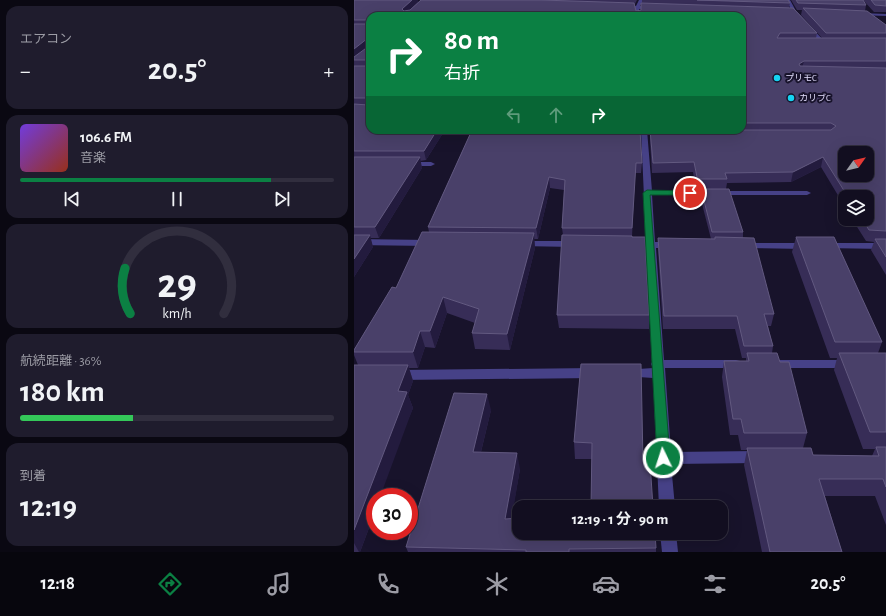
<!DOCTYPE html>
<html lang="ja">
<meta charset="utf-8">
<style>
body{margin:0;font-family:"Alegreya Sans","Noto Sans JP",sans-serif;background:#1f1c2d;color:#f1f3f6;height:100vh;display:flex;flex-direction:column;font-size:15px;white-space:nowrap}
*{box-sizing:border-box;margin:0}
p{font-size:13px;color:#9c9ca5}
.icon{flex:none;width:22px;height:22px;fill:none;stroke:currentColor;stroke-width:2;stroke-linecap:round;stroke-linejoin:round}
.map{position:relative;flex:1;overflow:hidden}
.details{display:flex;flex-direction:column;gap:6px;padding:6px;background:#0a0812;width:354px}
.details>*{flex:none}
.guide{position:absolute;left:12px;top:12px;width:380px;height:122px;border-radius:12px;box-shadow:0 4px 16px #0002,0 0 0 1px #312e3e;background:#0b8043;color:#fff;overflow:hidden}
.needle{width:26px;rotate:56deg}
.controls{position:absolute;left:484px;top:146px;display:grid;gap:8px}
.controls a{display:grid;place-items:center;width:36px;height:36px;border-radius:8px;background:#120e20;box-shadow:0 4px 16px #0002,0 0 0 1px #312e3e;font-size:20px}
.speed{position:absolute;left:12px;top:488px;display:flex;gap:8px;font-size:20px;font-weight:700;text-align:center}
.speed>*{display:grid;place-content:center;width:52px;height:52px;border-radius:50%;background:#120e20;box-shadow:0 4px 16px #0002,0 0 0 1px #312e3e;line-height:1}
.speed .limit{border:6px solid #d22;background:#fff;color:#111}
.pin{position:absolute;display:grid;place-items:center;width:34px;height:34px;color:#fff;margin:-17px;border:2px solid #fff;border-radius:50%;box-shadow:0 1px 4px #0007}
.me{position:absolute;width:44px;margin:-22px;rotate:356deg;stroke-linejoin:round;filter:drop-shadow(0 0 3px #0008)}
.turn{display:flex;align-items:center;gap:14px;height:84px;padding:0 12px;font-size:18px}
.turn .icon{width:52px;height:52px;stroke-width:2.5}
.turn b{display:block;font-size:28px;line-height:34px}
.lanes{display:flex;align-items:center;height:38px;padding:0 12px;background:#0003;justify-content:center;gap:20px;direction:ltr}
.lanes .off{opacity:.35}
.big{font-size:30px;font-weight:700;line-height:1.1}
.details .tile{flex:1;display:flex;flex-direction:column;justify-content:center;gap:6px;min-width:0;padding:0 14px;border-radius:12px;background:#1f1c2d}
.details .dial{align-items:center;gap:0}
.dial svg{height:104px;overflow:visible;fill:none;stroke:#312e3e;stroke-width:7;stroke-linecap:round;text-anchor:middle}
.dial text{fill:#f1f3f6;stroke:none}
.song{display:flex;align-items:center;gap:12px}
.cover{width:48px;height:48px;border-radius:6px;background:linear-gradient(135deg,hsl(260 70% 55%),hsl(10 70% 35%))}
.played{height:4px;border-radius:2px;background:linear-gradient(90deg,#0b8043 80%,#312e3e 80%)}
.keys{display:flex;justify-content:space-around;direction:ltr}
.heat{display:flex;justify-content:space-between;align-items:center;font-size:22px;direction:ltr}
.charge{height:6px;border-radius:3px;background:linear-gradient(90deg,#34c759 36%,#312e3e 0)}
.trip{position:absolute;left:158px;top:500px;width:216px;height:40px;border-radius:12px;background:#120e20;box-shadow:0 4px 16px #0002,0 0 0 1px #312e3e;font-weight:700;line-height:40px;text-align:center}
.dock{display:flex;height:64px;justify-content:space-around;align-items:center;background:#07060d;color:#9c9ca5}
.dock .icon{width:28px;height:28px}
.dock .on{color:#0b8043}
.dock b{font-size:18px;color:#f1f3f6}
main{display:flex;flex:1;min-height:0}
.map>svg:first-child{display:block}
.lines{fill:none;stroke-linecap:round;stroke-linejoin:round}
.street{fill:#464187;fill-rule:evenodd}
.wall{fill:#372d57}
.shaded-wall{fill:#231b3e}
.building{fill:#494069;stroke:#625980;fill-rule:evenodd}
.route{fill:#0b8043;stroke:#07532c}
.poi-dot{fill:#16d3f2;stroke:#18132b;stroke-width:1.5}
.labels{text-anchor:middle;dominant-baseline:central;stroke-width:4;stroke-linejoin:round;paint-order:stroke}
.far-poi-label{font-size:9px;fill:#e3defd;stroke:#18132b;text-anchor:start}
</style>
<main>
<section class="details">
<div class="tile"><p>エアコン</p>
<div class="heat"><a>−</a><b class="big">20.5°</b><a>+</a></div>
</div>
<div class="tile">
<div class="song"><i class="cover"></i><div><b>106.6 FM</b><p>音楽</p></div></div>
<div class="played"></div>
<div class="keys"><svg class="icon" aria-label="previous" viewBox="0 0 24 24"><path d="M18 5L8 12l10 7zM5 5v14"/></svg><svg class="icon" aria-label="pause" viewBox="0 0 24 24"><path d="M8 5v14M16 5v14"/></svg><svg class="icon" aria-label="next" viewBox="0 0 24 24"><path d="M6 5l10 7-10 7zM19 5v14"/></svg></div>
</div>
<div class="tile dial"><svg viewBox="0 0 100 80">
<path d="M14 69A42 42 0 1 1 86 69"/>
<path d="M14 69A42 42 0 0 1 10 34" stroke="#0b8043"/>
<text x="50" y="56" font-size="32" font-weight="700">29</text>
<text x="50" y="72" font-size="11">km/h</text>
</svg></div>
<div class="tile"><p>航続距離 · 36%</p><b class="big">180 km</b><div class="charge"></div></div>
<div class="tile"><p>到着</p><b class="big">12:19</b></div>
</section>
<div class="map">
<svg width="532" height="552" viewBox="0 0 532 552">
<rect width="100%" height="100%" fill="#18132b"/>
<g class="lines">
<!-- street -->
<g class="street">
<polygon points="285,0 289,0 286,6 302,8 285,9 286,16 282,16 281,9 266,7 282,6"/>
<polygon points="432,0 436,0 442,11 471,42 471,44 467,44 439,13"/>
<polygon points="506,13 532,14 532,16 504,15"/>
<polygon points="287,130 293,130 298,191 453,191 457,193 453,195 298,195 301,242 316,242 321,245 316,248 302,248 310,360 382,360 386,361 388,364 386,367 382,368 311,368 317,452 404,451 409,453 411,457 409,461 404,463 317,464 321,507 305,507 299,378 270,376 268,373 270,370 299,368 297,364 298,362 292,248 278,248 273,245 278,242 292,242"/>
<polygon points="50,162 77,162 81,164 77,166 50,166"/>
<polygon points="0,239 76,240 81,243 76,246 0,245"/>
<polygon points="168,241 220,241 225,244 220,247 165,246 163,244"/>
<polygon points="390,243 452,243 457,246 452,249 387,248 385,246 387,244"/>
<polygon points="472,243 532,243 532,249 469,248 467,246 469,244"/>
<polygon points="422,360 494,360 498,361 500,364 498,367 494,368 422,368 418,367 416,364 418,361"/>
<polygon points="240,368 244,370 246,373 244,376 240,378 44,380 40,378 38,375 40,372 44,370"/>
<polygon points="306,533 322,533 324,552 308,552"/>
</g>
</g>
<!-- wall -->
<g class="wall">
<polygon points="0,0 64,0 64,2 55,10 67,0 283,0 281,4 280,4 282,11 287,10 287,3 288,3 288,0 434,0 436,3 435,8 463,33 462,38 468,38 447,15 448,10 443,10 437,0 509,0 512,5 511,11 532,25 532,275 517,250 520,242 512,241 498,219 513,219 513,197 491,197 491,207 467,167 437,182 373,183 372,189 389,232 389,238 420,314 417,326 414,326 419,346 418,353 426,362 453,433 449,448 459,455 518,456 521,449 509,449 480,370 483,358 476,358 438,252 442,237 528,342 524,353 532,353 532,525 521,496 471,496 488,552 408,552 390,465 393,450 387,450 384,435 376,435 368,377 370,361 392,361 392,358 388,358 381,329 309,329 304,250 304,238 357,239 346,196 347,190 345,190 342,188 339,172 298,173 296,140 296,132 295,132 294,130 388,130 388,16 16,16 91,130 72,160 66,161 68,168 25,238 16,238 19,247 0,277"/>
<polygon points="509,0 532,0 532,12 520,12"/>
<polygon points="118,130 288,163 287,173 281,173 278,237 295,315 295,329 205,328 203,315 209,235 208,228 210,190 196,188 184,239 180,239 181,248 156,350 121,349 118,333 121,323 93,313 81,348 71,347 64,368 55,368 59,381 54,395 59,408 21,497 21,512 6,552 0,552 0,365 4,365 0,355 0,350 42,288 75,232 74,227"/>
<polygon points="227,364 289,462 238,459 221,459 220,442"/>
<polygon points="137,410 127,452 166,469 157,519 302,548 302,552 54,552 52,547"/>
</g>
<!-- shaded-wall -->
<g class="shaded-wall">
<polygon points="58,0 64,0 64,2 50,16 48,9"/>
<polygon points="14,38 16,46 0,58 0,49"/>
<polygon points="450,61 448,68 445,64"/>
<polygon points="83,130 91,130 72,160 70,151"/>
<polygon points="66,157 68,168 25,238 21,227"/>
<polygon points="469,157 467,167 437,182 439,172"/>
<polygon points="195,177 196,188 184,239 182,228"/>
<polygon points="180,233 181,248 156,350 153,334"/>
<polygon points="16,235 19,247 0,277 0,259"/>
<polygon points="89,297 93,313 81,348 76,331"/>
<polygon points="66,331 71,347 64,368 59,352"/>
<polygon points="54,365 59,381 54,395 59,408 26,497 21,497 21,512 6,552 5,552 0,543 0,530 44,391"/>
<polygon points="133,394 137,410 123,468 119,452"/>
<polygon points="163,453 166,469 155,535 151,519"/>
</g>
<!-- building -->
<g class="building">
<path d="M0,0H58L48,9L50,11L56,10L67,0H187L280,3L282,11L287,10V3L439,8L463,33H426L423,38H532V61H450L445,64L446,66L532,68V231L515,230L508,219H513V197H494L469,157L439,172L371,173L373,179H346L343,177L340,162L299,163L296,130H477L482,126L477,123H388V16H16V130H83L70,151H0V104L14,105L15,99L14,98H0V66H14L15,65V60H0V57L15,46L16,40L14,38L0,49V24H14L16,21L14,20H0ZM491,153H513V175H491Z"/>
<polygon points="343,0 434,0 436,3"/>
<polygon points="442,0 509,0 512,5 444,3"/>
<polygon points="517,0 532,0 532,6 521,5"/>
<polygon points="449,8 513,11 532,25 532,33 472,33"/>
<polygon points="118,130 286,130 288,163 282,163 278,228 208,228 211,180 195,177 182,228 74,227"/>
<polygon points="0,157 66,157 21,227 0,227"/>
<polygon points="347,189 375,189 389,232 358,232"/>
<polygon points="68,232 180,233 153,334 118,333 125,309 89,297 76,331 66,331 59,352 0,352 0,350 38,287 42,288"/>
<polygon points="0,235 16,235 0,259"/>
<polygon points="208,235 278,236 278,237 291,237 295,315 203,315"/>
<polygon points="361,237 400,238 420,314 410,314 419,346 390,346 383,316 310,316 304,238 361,239"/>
<polygon points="442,237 480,237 528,342 481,342"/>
<polygon points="521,239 532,239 532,257"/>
<polygon points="393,353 423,353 426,362 435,362 453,433 390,433 387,419 379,419 370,361 395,361"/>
<polygon points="485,353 532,353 532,432 516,432"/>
<polygon points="227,364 287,364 289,462 296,462 299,507 237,507 238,443 220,442"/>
<polygon points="0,365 54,365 44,391 53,392 0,530"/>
<polygon points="100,393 133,394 119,452 163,453 151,519 165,518 165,533 301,533 302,548 215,549 215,552 172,552 172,550 52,547"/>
<polygon points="522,447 532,447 532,487 529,479 465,479 488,552 416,552 393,448 457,448 459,455 525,456"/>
</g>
<!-- route -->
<polygon class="route" points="293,190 336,191 340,193 336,195 296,195 316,458 314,462 309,463 305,462 303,458 289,193"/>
<!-- markers -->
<g class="poi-dot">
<circle cx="423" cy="78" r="4"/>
<circle cx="437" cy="98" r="4"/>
</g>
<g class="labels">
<!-- far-poi labels -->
<g class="far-poi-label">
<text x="431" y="78">プリモC</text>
<text x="445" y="98">カリブC</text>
</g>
</g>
</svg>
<div class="controls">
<a><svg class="needle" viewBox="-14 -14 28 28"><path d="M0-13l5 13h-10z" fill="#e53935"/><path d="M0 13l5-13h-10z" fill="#9c9ca5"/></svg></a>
<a><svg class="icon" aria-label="layers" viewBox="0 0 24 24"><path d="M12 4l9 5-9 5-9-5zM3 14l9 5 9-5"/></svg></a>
</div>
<div class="speed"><div class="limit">30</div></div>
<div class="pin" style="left:336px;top:193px;background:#d93025"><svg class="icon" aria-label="arrive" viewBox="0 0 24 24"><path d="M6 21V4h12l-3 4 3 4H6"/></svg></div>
<svg class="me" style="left:309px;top:458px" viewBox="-20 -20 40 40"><circle r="17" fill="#0b8043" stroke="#fff" stroke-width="3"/><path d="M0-11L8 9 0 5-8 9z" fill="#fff"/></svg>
<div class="trip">12:19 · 1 分 · 90 m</div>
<div class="guide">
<div class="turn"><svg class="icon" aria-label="right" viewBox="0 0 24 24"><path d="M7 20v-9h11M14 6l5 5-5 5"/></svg><div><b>80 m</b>右折</div></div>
<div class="lanes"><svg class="icon off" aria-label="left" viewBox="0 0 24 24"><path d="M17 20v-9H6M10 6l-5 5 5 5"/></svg><svg class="icon off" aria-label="ahead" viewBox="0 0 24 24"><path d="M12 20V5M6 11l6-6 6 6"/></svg><svg class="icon" aria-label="right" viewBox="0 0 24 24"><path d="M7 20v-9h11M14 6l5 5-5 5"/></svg></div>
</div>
</div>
</main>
<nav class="dock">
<b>12:18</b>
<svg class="icon on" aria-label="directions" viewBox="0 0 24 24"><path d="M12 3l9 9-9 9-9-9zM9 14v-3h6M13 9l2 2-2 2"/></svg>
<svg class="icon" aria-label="music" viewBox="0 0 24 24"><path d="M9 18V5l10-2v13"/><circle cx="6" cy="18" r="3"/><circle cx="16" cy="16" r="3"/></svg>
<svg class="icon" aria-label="phone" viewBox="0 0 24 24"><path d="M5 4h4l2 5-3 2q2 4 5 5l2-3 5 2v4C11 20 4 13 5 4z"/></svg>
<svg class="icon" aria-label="climate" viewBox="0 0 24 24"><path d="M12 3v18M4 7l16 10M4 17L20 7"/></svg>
<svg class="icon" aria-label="car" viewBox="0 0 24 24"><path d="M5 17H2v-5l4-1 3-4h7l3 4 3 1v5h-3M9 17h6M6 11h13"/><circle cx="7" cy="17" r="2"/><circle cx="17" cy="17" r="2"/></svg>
<svg class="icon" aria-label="filters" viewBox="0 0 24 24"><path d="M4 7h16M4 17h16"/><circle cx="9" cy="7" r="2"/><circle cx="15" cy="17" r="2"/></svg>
<b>20.5°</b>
</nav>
